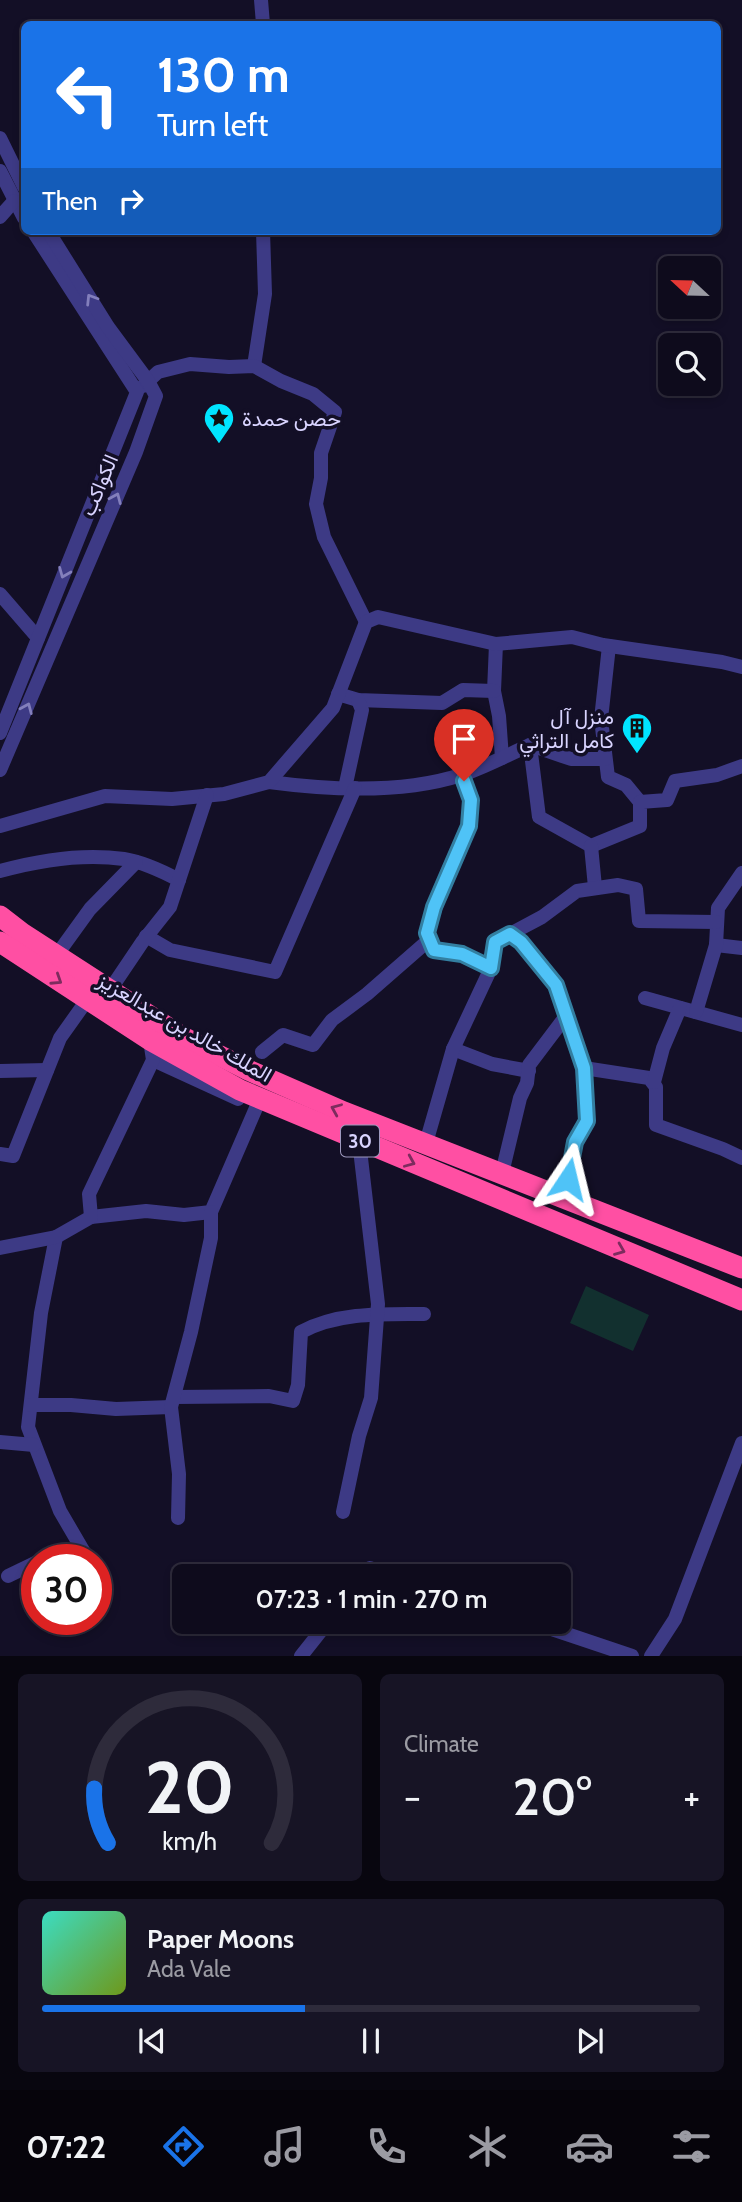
<!DOCTYPE html>
<meta charset="utf-8">
<style>
body{margin:0;font-family:Cabin,Vazirmatn,sans-serif;background:#171425;color:#f1f3f6;height:100vh;display:flex;flex-direction:column;font-size:26px;white-space:nowrap}
*{box-sizing:border-box;margin:0}
p{font-size:23px;color:#9b9ba3}
.icon{flex:none;width:38px;height:38px;fill:none;stroke:currentColor;stroke-width:2;stroke-linecap:round;stroke-linejoin:round}
.map{position:relative;height:1656px;overflow:hidden}
.drawer{display:flex;flex-direction:column;gap:18px;padding:18px;background:#08060f;flex:1}
.drawer>*{flex:none}
.guide{position:absolute;left:21px;top:21px;width:700px;height:214px;border-radius:10px;box-shadow:0 4px 10px #0003,0 0 0 2px #2e2b3b;background:#1a73e8;color:#fff;overflow:hidden}
.needle{width:46px;rotate:292deg}
.buttons{position:absolute;left:658px;top:256px;display:grid;gap:14px}
.buttons a{display:grid;place-items:center;width:63px;height:63px;border-radius:10px;background:#0e0b1c;box-shadow:0 4px 10px #0003,0 0 0 2px #2e2b3b;font-size:35px}
.speed{position:absolute;left:21px;top:1544px;display:flex;gap:14px;font-size:35px;font-weight:700;text-align:center}
.speed>*{display:grid;place-content:center;width:91px;height:91px;border-radius:50%;background:#0e0b1c;box-shadow:0 4px 10px #0003,0 0 0 2px #2e2b3b;line-height:1}
.speed .limit{border:10px solid #d22;background:#fff;color:#111}
.pin{position:absolute;display:grid;place-items:center;width:60px;height:60px;color:#fff;margin:-72px -30px;border-radius:50% 50% 50% 0;rotate:-45deg;box-shadow:0 0 7px #0007}
.pin .icon{rotate:45deg}
.me{position:absolute;width:77px;margin:-38px;rotate:10deg;stroke-linejoin:round;filter:drop-shadow(0 0 5px #0008)}
.turn{display:flex;align-items:center;gap:24px;height:147px;padding:0 21px;font-size:32px}
.turn .icon{width:91px;height:91px;stroke-width:2.5}
.turn b{display:block;font-size:49px;line-height:60px}
.then{display:flex;align-items:center;height:66px;padding:0 21px;background:#0003;gap:14px;font-size:26px}
.big{font-size:52px;font-weight:600;line-height:1.1}
.drawer .tile{flex:1;display:flex;flex-direction:column;justify-content:center;gap:10px;min-width:0;padding:0 24px;border-radius:10px;background:#171425}
.drawer .dial{align-items:center;gap:0}
.dial svg{height:182px;overflow:visible;fill:none;stroke:#2e2b3b;stroke-width:7;stroke-linecap:round;text-anchor:middle}
.dial text{fill:#f1f3f6;stroke:none}
.song{display:flex;align-items:center;gap:21px}
.cover{width:84px;height:84px;border-radius:10px;background:linear-gradient(135deg,hsl(170 70% 55%),hsl(80 70% 35%))}
.played{height:7px;border-radius:4px;background:linear-gradient(90deg,#1a73e8 40%,#2e2b3b 40%)}
.keys{display:flex;justify-content:space-around;direction:ltr}
.heat{display:flex;justify-content:space-between;align-items:center;font-size:38px;direction:ltr}
.drawer .tiles{flex:1;display:grid;gap:18px;grid-template-columns:1fr 1fr}
.tile:last-child{grid-column:span 2}
.trip{position:absolute;left:172px;top:1564px;width:399px;height:70px;border-radius:10px;background:#0e0b1c;box-shadow:0 4px 10px #0003,0 0 0 2px #2e2b3b;font-weight:600;line-height:70px;text-align:center}
.menu{display:flex;height:112px;justify-content:space-around;align-items:center;background:#06040b;color:#9b9ba3}
.menu .icon{width:49px;height:49px}
.menu .on{color:#1a73e8}
.menu b{font-size:32px;color:#f1f3f6}
.map>svg:first-child{display:block}
.green{fill:#12302f}
.lines{fill:none;stroke-linecap:round;stroke-linejoin:round}
.minor{stroke:#3d3a85;stroke-width:14}
.highway{stroke:#ff4fa3;stroke-width:21}
.oneway{stroke:#837fbc}
.oneway2{stroke:#7d2c5e}
.route-casing{stroke:#337fa1;stroke-width:18}
.route{stroke:#4fc3f7;stroke-width:12}
.labels{text-anchor:middle;dominant-baseline:central;stroke-width:7;stroke-linejoin:round;paint-order:stroke}
.shield{fill:#130f26;stroke:#9e99be;stroke-width:2}
.shield-label{font-size:19px;font-weight:bold;fill:#d9d4ff}
.poi-label{font-size:21px;fill:#d9d4ff;stroke:#130f26;text-anchor:start}
.street-label{font-size:21px;fill:#d9d4ff;stroke:#130f26}
</style>
<div class="map">
<svg width="742" height="1656" viewBox="0 0 742 1656">
<rect width="100%" height="100%" fill="#130f26"/>
<!-- green -->
<polygon class="green" points="586,1286 649,1315 633,1351 570,1323"/>
<g class="lines">
<!-- minor -->
<g class="minor">
<polyline points="261,0 263,24"/>
<polyline points="0,138 24,187"/>
<polyline points="0,171 24,218"/>
<polyline points="0,217 14,201"/>
<polyline points="254,366 265,294 263,231"/>
<polyline points="143,386 158,372 190,364 229,367 254,366 281,381 313,394 335,412 321,453 321,478 316,504 324,537 366,622"/>
<polyline points="0,594 38,638"/>
<polyline points="496,644 494,691 499,716 502,758"/>
<polyline points="609,646 601,719 608,777 626,785 640,802"/>
<polyline points="338,694 358,700 442,703 463,690 494,691"/>
<polyline points="0,733 137,392 33,231"/>
<polyline points="530,745 539,817 591,846"/>
<polyline points="0,770 136,452 156,396 148,381 108,327 48,231"/>
<polyline points="463,775 471,800 469,826 448,871 427,933 434,950 462,954 491,968"/>
<path d="M269,782C329,790 402,794 461,775C484,768 507,755 530,745L571,759H605"/>
<polyline points="345,788 362,710 358,700"/>
<polyline points="0,826 105,796 172,799 224,794 269,782 333,708 366,622 378,617 496,644 572,637 603,645 722,662 742,667"/>
<polyline points="591,846 640,826 640,802 667,800 675,781 717,775 742,766"/>
<polyline points="591,846 595,887"/>
<path d="M0,871C40,860 82,853 124,859C143,862 162,871 179,880"/>
<polyline points="510,934 521,942 556,985 584,1068 587,1121 575,1142 565,1197"/>
<polyline points="146,936 170,950 275,972 355,788"/>
<polyline points="716,945 742,948"/>
<polyline points="56,956 90,909 136,862"/>
<polyline points="110,990 143,941 170,907 207,795"/>
<polyline points="645,998 742,1025"/>
<polyline points="696,1012 716,945 718,908 742,873"/>
<polyline points="453,1049 492,1064 529,1071"/>
<polyline points="262,1052 283,1035 313,1045 332,1020 367,994 430,939"/>
<polyline points="153,1060 238,1099"/>
<polyline points="584,1068 649,1078 656,1087 656,1125 723,1149 742,1158"/>
<polyline points="0,1071 47,1070"/>
<polyline points="654,1082 663,1048 680,1008"/>
<polyline points="426,1143 453,1049 491,968 495,942 542,917 577,891 618,885 636,889 639,921 716,922"/>
<polyline points="0,1154 13,1156 60,1038 87,1000"/>
<polyline points="502,1173 520,1098 527,1083 529,1065 566,1016"/>
<polyline points="91,1217 146,1211 184,1215 211,1212 256,1108"/>
<polyline points="56,1237 41,1313 28,1427 60,1511 88,1559"/>
<polyline points="0,1248 56,1237 91,1217 89,1194 153,1060 150,1040"/>
<path d="M175,1397L269,1396L293,1401L298,1385L301,1332C338,1312 383,1314 424,1314"/>
<polyline points="31,1405 71,1405 116,1409 171,1407"/>
<polyline points="0,1442 34,1445"/>
<polyline points="343,1512 359,1436 371,1398 378,1304 359,1141"/>
<polyline points="178,1518 179,1474 171,1407 191,1332 211,1238 211,1212"/>
<polyline points="8,1576 37,1562"/>
<polyline points="363,1577 370,1568 395,1577"/>
<polyline points="531,1622 632,1656"/>
<polyline points="301,1656 328,1622"/>
<polyline points="651,1656 675,1619 742,1443"/>
</g>
<!-- highway -->
<g class="highway">
<polyline points="0,916 22,933 181,1036 248,1070 344,1112 742,1268"/>
<polyline points="0,942 150,1040 240,1090 742,1300"/>
</g>
</g>
<!-- one-way arrows -->
<defs><path id="oneway-chevron" d="M-2-3.5L2.5 0L-2 3.5" fill="none" stroke-width="1.6" stroke-linecap="round" stroke-linejoin="round" transform="scale(1.75)"/></defs>
<g class="oneway">
<use href="#oneway-chevron" transform="translate(91 299) rotate(-122)"/>
<use href="#oneway-chevron" transform="translate(116 498) rotate(-67)"/>
<use href="#oneway-chevron" transform="translate(64 573) rotate(112)"/>
<use href="#oneway-chevron" transform="translate(27 708) rotate(-67)"/>
</g>
<g class="oneway2">
<use href="#oneway-chevron" transform="translate(57 980) rotate(33)"/>
<use href="#oneway-chevron" transform="translate(336 1109) rotate(-157)"/>
<use href="#oneway-chevron" transform="translate(410 1162) rotate(23)"/>
<use href="#oneway-chevron" transform="translate(620 1250) rotate(22)"/>
</g>
<g class="lines">
<!-- route casing -->
<g class="route-casing">
<polyline id="route" points="464,781 471,800 469,826 434,907 427,933 434,950 462,954 491,968 495,942 510,934 521,942 556,985 584,1068 587,1121 575,1142 568,1179"/>
</g>
<!-- route -->
<use href="#route" class="route"/>
</g>
<!-- icons -->
<defs>
<g id="sight-pin" transform="scale(1.575)"><path d="M0 17L-7.5 6A9.5 9.5 0 1 1 7.5 6Z" fill="#00e5ff" stroke="#130f26"/><path d="M0-6L1.8-2.2L6-1.7L2.9 1.2L3.7 5.4L0 3.3L-3.7 5.4L-2.9 1.2L-6-1.7L-1.8-2.2Z" fill="#111"/></g>
<g id="building-pin" transform="scale(1.575)"><path d="M0 17L-7.5 6A9.5 9.5 0 1 1 7.5 6Z" fill="#00e5ff" stroke="#130f26"/><path d="M-4-6H4V6H1V3H-1V6H-4ZM-2.5-4.3h1.7v1.8h-1.7ZM.8-4.3h1.7v1.8H.8ZM-2.5-1h1.7V.8h-1.7ZM.8-1h1.7V.8H.8Z" fill="#111"/></g>
</defs>
<g fill-rule="evenodd">
<use href="#sight-pin" x="219" y="418"/>
<use href="#building-pin" x="637" y="728"/>
</g>
<g class="labels">
<!-- shield labels -->
<rect class="shield" x="341" y="1125.5" width="38" height="31" rx="5"/>
<g class="shield-label">
<text x="360" y="1141">30</text>
</g>
<!-- poi labels -->
<g class="poi-label">
<text x="242" y="418">حصن حمدة</text>
<text x="614" y="716" text-anchor="end">منزل آل<tspan x="614" dy="24">كامل التراثي</tspan></text>
</g>
<!-- street labels -->
<g class="street-label">
<text transform="translate(99 485) rotate(-67)">الكواكب</text>
<text transform="translate(185 1027) rotate(30)">الملك خالد بن عبدالعزيز</text>
</g>
</g>
</svg>
<div class="buttons">
<a><svg class="needle" viewBox="-14 -14 28 28"><path d="M0-13l5 13h-10z" fill="#e53935"/><path d="M0 13l5-13h-10z" fill="#9b9ba3"/></svg></a>
<a><svg class="icon" aria-label="search" viewBox="0 0 24 24"><circle cx="10" cy="10" r="6"/><path d="M15 15l6 6"/></svg></a>
</div>
<div class="speed"><div class="limit">30</div></div>
<div class="pin" style="left:464px;top:781px;background:#d93025"><svg class="icon" aria-label="arrive" viewBox="0 0 24 24"><path d="M6 21V4h12l-3 4 3 4H6"/></svg></div>
<svg class="me" style="left:568px;top:1179px" viewBox="-20 -20 40 40"><path d="M0-17L14 15 0 8-14 15z" fill="#4fc3f7" stroke="#fff" stroke-width="4"/></svg>
<div class="trip">07:23 · 1 min · 270 m</div>
<div class="guide">
<div class="turn"><svg class="icon" aria-label="left" viewBox="0 0 24 24"><path d="M17 20v-9H6M10 6l-5 5 5 5"/></svg><div><b>130 m</b>Turn left</div></div>
<div class="then">Then<svg class="icon" aria-label="right" viewBox="0 0 24 24"><path d="M7 20v-9h11M14 6l5 5-5 5"/></svg></div>
</div>
</div>
<section class="drawer">
<div class="tiles">
<div class="tile dial"><svg viewBox="0 0 100 80">
<path d="M14 69A42 42 0 1 1 86 69"/>
<path d="M14 69A42 42 0 0 1 8 45" stroke="#1a73e8"/>
<text x="50" y="56" font-size="32" font-weight="700">20</text>
<text x="50" y="72" font-size="11">km/h</text>
</svg></div>
<div class="tile"><p>Climate</p>
<div class="heat"><a>−</a><b class="big">20°</b><a>+</a></div>
</div>
<div class="tile">
<div class="song"><i class="cover"></i><div><b>Paper Moons</b><p>Ada Vale</p></div></div>
<div class="played"></div>
<div class="keys"><svg class="icon" aria-label="previous" viewBox="0 0 24 24"><path d="M18 5L8 12l10 7zM5 5v14"/></svg><svg class="icon" aria-label="pause" viewBox="0 0 24 24"><path d="M8 5v14M16 5v14"/></svg><svg class="icon" aria-label="next" viewBox="0 0 24 24"><path d="M6 5l10 7-10 7zM19 5v14"/></svg></div>
</div>
</div>
</section>
<nav class="menu">
<b>07:22</b>
<svg class="icon on" aria-label="directions" viewBox="0 0 24 24"><path d="M12 3l9 9-9 9-9-9zM9 14v-3h6M13 9l2 2-2 2"/></svg>
<svg class="icon" aria-label="music" viewBox="0 0 24 24"><path d="M9 18V5l10-2v13"/><circle cx="6" cy="18" r="3"/><circle cx="16" cy="16" r="3"/></svg>
<svg class="icon" aria-label="phone" viewBox="0 0 24 24"><path d="M5 4h4l2 5-3 2q2 4 5 5l2-3 5 2v4C11 20 4 13 5 4z"/></svg>
<svg class="icon" aria-label="climate" viewBox="0 0 24 24"><path d="M12 3v18M4 7l16 10M4 17L20 7"/></svg>
<svg class="icon" aria-label="car" viewBox="0 0 24 24"><path d="M5 17H2v-5l4-1 3-4h7l3 4 3 1v5h-3M9 17h6M6 11h13"/><circle cx="7" cy="17" r="2"/><circle cx="17" cy="17" r="2"/></svg>
<svg class="icon" aria-label="filters" viewBox="0 0 24 24"><path d="M4 7h16M4 17h16"/><circle cx="9" cy="7" r="2"/><circle cx="15" cy="17" r="2"/></svg>
</nav>
